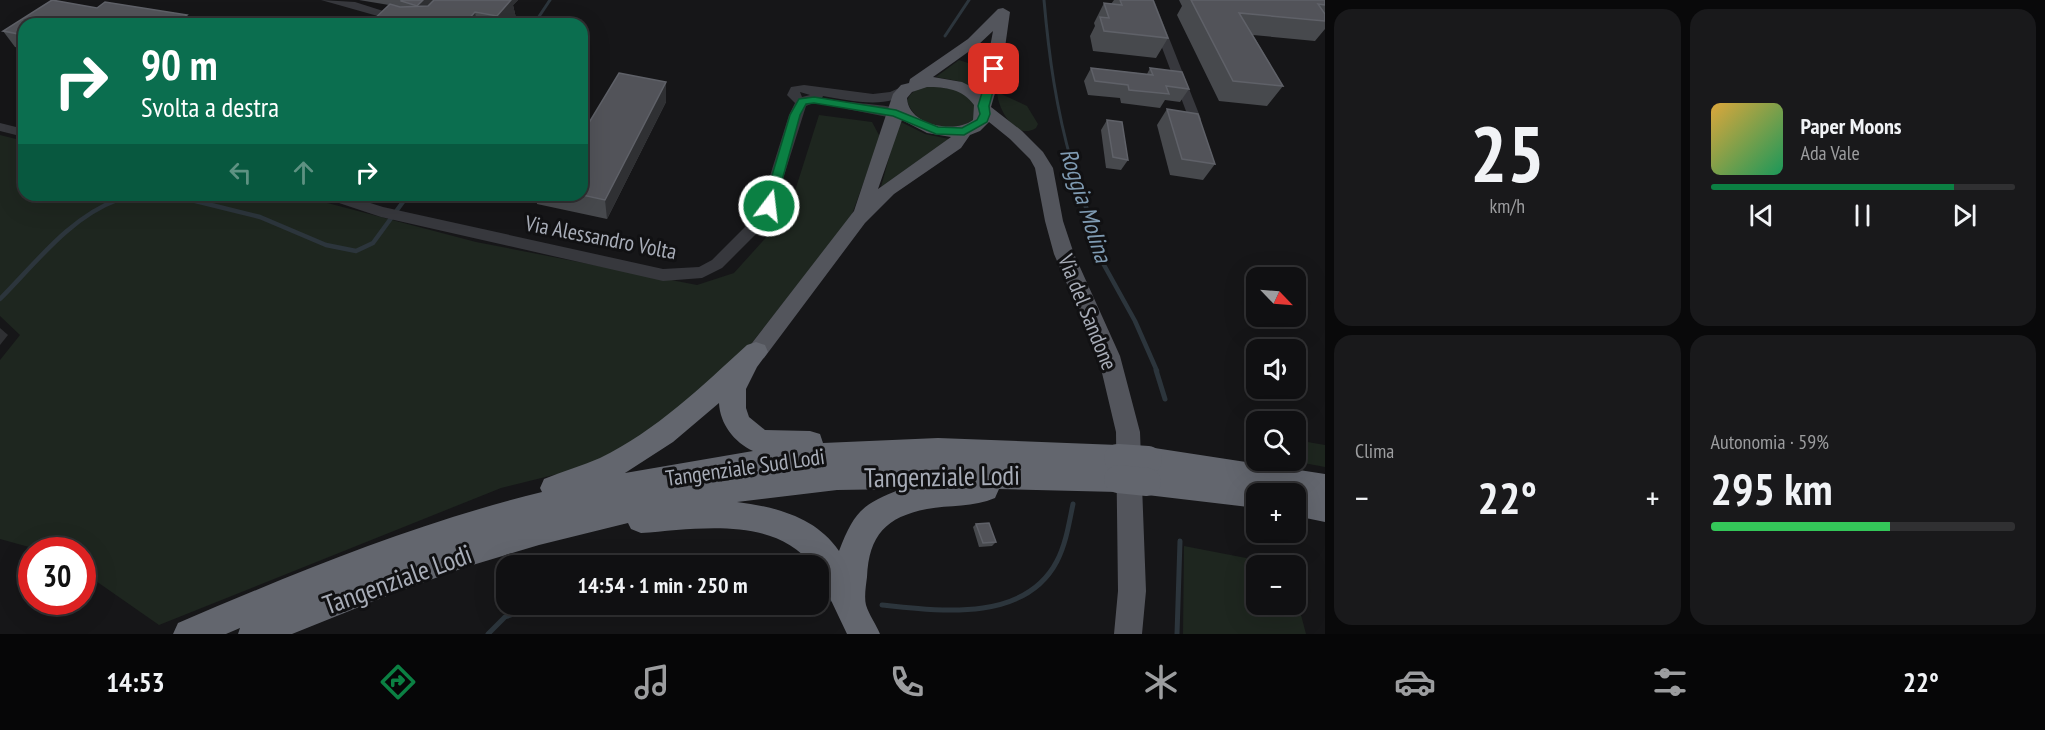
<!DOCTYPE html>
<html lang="it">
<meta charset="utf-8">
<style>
body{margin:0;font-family:"PT Sans Narrow",sans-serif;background:#19191b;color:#f1f3f6;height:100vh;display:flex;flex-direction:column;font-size:22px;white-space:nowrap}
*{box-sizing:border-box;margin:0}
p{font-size:20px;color:#9c9d9f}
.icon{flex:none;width:33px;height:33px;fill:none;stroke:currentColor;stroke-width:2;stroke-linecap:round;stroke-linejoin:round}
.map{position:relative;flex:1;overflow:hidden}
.side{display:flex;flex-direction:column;gap:9px;padding:9px;background:#09090a;width:720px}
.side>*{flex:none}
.banner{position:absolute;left:18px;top:18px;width:570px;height:183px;border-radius:18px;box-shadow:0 6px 24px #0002,0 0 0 2px #303032;background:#0b6e4f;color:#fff;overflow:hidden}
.needle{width:39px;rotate:115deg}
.tools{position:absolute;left:1246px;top:267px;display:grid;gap:12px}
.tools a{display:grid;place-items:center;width:60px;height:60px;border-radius:12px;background:#101012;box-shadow:0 6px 24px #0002,0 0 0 2px #303032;font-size:30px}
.speed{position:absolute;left:18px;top:537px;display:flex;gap:12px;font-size:30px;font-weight:700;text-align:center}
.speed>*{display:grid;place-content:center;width:78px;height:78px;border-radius:50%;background:#101012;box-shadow:0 6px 24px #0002,0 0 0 2px #303032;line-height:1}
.speed .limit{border:9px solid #d22;background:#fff;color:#111}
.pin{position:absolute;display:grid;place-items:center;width:51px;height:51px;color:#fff;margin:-26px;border-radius:12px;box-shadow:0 3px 9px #0006}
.me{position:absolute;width:66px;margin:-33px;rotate:15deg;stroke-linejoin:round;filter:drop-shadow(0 0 4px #0008)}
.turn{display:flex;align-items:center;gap:21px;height:126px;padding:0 24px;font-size:27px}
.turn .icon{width:78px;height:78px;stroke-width:2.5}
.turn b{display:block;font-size:42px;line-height:51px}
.lanes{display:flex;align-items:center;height:57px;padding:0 24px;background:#0003;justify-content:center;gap:30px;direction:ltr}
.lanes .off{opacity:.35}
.big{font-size:45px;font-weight:800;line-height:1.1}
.side .tile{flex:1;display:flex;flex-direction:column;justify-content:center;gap:9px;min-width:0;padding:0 21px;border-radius:18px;background:#19191b}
.side .dial{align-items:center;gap:0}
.dial b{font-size:78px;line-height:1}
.song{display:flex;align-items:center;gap:18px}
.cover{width:72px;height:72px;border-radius:9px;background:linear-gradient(135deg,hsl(40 70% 55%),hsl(150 70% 35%))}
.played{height:6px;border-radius:3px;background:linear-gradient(90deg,#0b8043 80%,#303032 80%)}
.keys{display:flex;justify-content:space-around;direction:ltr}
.heat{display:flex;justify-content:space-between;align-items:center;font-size:33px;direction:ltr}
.charge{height:9px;border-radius:4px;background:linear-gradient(90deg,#34c759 59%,#303032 0)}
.side .tiles{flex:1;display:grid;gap:9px;grid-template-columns:repeat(2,1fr)}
.trip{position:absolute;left:496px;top:555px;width:333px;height:60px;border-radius:18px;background:#101012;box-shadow:0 6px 24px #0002,0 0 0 2px #303032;font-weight:800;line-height:60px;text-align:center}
.tab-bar{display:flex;height:96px;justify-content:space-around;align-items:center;background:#060607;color:#9c9d9f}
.tab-bar .icon{width:42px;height:42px}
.tab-bar .selected{color:#0b8043}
.tab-bar b{font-size:27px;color:#f1f3f6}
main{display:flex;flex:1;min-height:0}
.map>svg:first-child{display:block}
.green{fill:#1e261f}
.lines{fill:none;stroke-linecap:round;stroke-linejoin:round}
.stream-far2{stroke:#2c353c;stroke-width:3}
.stream-far1{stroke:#2c353c;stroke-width:4.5}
.stream{stroke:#2c353c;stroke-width:5}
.minor{fill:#37383d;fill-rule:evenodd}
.major{fill:#53555c;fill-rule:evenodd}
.highway{fill:#63666e;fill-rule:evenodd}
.highway-bridge{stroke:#63666e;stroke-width:28}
.wall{fill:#47494d}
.shaded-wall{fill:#2f3033}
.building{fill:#525359;stroke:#5f6168;stroke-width:1.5}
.route{fill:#0b8043;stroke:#07532c;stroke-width:1.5}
.labels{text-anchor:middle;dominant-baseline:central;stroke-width:6;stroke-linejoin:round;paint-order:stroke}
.street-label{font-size:22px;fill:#a8adb8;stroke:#111113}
.water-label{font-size:24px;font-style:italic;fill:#7f9bb3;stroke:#111113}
.near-street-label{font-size:27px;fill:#a8adb8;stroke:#111113}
</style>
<main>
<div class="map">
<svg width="1325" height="634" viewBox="0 0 1325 634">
<rect width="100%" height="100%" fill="#161618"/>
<!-- green -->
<g class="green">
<polygon points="959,60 980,67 986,71 983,92 958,81 936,77"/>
<path d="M934,86L957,90L975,102L973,123C947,130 918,130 907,101C911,89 922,87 934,86Z"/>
<path d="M997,92L1027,106L1038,124L1036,128C1016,141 998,110 997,92Z"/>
<polygon points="819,115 872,122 880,137 851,217 744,353 669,416 598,464 501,488 159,625 83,572 82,550 40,550 0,539 0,360 20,335 0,316 0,135 24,141 24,195 297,195 476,242 697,285 734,273 788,213"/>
<polygon points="899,121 925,134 949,139 881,187"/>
<polygon points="1296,440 1325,445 1325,467 1293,461 1296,460"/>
<polygon points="1184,546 1282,565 1257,566 1257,604 1296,604 1296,596 1306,634 1183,634"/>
</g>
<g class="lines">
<!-- stream-far2 -->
<g class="stream-far2">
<path d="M1044,0C1049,57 1056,108 1072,164"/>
<polyline points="534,24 550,0"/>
<polyline points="945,36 969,0"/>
</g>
<!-- stream-far1 -->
<g class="stream-far1">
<polyline points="1072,162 1104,265 1135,321 1157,371"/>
<polyline points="171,195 260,217 326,245 356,251 373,243 408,195"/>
<path d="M0,299C34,265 70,217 117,200C127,196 138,196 149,195"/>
</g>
<!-- stream -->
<g class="stream">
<polyline points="1156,370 1165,399"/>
<polyline points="819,597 832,599"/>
<path d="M882,605C939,611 1025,623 1057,561C1066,544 1069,523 1073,504"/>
<polyline points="488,634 505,617 542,604"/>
<polyline points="1177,634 1180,541"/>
</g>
<!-- minor -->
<g class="minor">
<polygon points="321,0 355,2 424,24 406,24"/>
<polygon points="1144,0 1154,0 1201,119 1200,122 1190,122 1189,119"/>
<path d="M804,85L873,94L890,92L904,86L910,90C890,111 848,100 823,96L821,100L806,106L770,220L722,268L702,278L663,281L381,217L324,198L322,195H345L383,207L663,269L699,267L712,260L758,214L789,115L795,103L787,95L791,87ZM800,92L810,95L802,97Z"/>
<path d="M851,102C869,105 901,104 914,117L908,121L847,109L845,106Z"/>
<polygon points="0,123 24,129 24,137 0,131"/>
</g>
<!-- major -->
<path class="major" d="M1003,8L1010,12L1002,69L991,107L1022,131L1043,152L1053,168L1063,221L1074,254L1120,356L1140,432L1146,591L1142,634H1114L1118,591L1116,432L1098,356L1054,254L1045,221L1035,168L1030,159L1010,139L989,122L980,131L970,135L961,148L894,194L865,223L764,358L756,361L748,358L745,352L854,211L893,94L901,85L909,83L910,79L968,39L998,9ZM993,31L986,69L980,91L962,82L933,77L978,45ZM927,87C945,87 963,89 974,105L973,120C954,134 908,125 907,98L912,92ZM902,120L927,133L951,137L878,189Z"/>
<!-- highway -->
<g class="highway">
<path d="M756,342L765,345L768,352L757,367L746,389V408L749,417L765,430L810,431L820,434L823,443L938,438L1118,445L1128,449L1132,458L1128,467L1124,468L1128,470L1132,479L1128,488L1118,492L999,489L995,498C974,507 949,505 927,509C886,517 869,535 867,577C866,585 864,597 866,605C869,615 876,624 880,634H847L819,575V566H813C774,515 696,529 641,533L631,529L628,523L539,545L466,567L394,593L292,634H238L240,628L226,634H173L178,623C297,572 416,523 542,492L540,488L544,479C563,471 582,466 600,458C656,431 702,386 747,345ZM719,403C720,424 734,442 753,451L625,473L673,442ZM901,489C862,504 854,512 839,551C816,517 776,507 737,502L837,490Z"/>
<polygon points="1148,447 1325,474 1325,522 1296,516 1296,494 1270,492 1271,494 1257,494 1257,508 1147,495 1137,491 1133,482 1137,473 1143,471 1138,469 1134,460 1138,451"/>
</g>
<!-- highway-bridge -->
<g class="highway-bridge">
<polyline points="1118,458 1148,460"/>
<polyline points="1118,479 1147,482"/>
</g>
</g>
<!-- wall -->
<g class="wall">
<polygon points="52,0 97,8 105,2 187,15 192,24 24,24 24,49 15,47 3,31"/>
<polygon points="359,0 518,0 513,5 516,18 511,24 369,24 389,5"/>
<polygon points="1114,0 1153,0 1168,38 1156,58 1093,51 1090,36 1095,26 1094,23 1104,3 1111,4"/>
<polygon points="1179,0 1325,0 1325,29 1315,41 1253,35 1283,86 1267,106 1219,101 1177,15 1182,6"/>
<polygon points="1091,68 1147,74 1150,68 1189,89 1180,102 1165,100 1160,108 1121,103 1120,98 1088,95 1084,81"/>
<polygon points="666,82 666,102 607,219 537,204 536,196 530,195 582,195 584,131"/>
<polygon points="1167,109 1215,164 1203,180 1170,175 1157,125"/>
<polygon points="1107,120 1128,160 1121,170 1106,168 1101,130"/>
<polygon points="976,524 996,542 992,546 979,547 973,527"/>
</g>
<!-- shaded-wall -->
<g class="shaded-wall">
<polygon points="423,0 441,0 421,19 417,6"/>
<polygon points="502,0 518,0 513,5 516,18 511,24 499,24 497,16"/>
<polygon points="475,12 477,24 464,24"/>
<polygon points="187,15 192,24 178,24 178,22"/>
<polygon points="666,82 666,102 607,219 605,200"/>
<polygon points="0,328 8,335 0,345"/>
</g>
<!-- building -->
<g class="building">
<polygon points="52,0 97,8 105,2 187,15 178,22 186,24 24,24 24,35 3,31"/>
<polygon points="401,0 423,0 417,6 401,1"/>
<polygon points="434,0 511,0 497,16 475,12 464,24 369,24 390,4 400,7 428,6"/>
<polygon points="1120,0 1153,0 1168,38 1104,31 1100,17 1109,18 1104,3 1122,5"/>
<polygon points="1191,0 1325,0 1325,5 1318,4 1325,14 1325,21 1239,13 1283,86 1233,81"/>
<polygon points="1091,68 1153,75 1150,68 1182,72 1189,89 1166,86 1169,94 1129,90 1128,85 1095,81"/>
<polygon points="619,73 666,82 605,200 582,195 582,131 584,131"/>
<polygon points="1167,109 1198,114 1215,164 1182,159"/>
<polygon points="1107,120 1122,122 1128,160 1113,157"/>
<polygon points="989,523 996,542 983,543 976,524"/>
</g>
<!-- route -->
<polygon class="route" points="990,66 999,69 989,106 990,114 987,122 964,135 936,134 893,116 814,103 806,104 800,115 775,206 774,209 765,209 763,206 790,115 799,99 814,97 896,110 938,127 962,128 977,120 980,114 978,106"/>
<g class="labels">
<!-- street labels -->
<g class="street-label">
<text transform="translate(601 237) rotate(11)">Via Alessandro Volta</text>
<text transform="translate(1088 312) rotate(68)">Via del Sandone</text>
<text transform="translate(745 467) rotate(-8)">Tangenziale Sud Lodi</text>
</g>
<!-- water labels -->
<g class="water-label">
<text transform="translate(1086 205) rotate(72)">Roggia Molina</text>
</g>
<!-- near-street labels -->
<g class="near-street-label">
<text transform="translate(942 476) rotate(-1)">Tangenziale Lodi</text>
<text transform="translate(397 579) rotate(-20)">Tangenziale Lodi</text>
</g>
</g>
</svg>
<div class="tools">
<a><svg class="needle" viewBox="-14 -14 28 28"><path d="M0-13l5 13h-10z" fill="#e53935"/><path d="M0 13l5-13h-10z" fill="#9c9d9f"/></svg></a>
<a><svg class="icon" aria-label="sound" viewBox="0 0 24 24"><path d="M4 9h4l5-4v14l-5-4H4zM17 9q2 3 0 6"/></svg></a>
<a><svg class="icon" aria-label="search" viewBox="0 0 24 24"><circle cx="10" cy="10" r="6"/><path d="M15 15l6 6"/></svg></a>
<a>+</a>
<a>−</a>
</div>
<div class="speed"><div class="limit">30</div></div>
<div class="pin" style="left:994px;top:69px;background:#d93025"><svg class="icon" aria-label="arrive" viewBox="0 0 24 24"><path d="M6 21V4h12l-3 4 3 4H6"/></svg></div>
<svg class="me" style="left:769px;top:206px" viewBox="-20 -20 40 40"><circle r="17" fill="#0b8043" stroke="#fff" stroke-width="3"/><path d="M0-11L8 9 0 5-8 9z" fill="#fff"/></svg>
<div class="trip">14:54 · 1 min · 250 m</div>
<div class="banner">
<div class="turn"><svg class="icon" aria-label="right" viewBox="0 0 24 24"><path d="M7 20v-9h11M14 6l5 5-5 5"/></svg><div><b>90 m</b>Svolta a destra</div></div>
<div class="lanes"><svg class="icon off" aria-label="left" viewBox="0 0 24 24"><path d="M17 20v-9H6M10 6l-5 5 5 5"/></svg><svg class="icon off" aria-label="ahead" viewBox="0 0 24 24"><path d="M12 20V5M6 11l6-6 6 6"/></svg><svg class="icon" aria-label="right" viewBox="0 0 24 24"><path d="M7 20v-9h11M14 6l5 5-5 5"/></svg></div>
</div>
</div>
<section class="side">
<div class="tiles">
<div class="tile dial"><b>25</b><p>km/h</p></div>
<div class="tile">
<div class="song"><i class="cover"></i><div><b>Paper Moons</b><p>Ada Vale</p></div></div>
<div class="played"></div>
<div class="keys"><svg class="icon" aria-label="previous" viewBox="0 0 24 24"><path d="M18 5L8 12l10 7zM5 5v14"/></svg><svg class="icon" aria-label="pause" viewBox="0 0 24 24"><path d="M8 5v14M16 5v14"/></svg><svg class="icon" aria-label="next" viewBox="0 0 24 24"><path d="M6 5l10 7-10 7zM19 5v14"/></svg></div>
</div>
<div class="tile"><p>Clima</p>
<div class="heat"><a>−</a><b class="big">22°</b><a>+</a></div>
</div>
<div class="tile"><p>Autonomia · 59%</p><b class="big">295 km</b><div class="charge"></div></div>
</div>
</section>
</main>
<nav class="tab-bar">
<b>14:53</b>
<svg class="icon selected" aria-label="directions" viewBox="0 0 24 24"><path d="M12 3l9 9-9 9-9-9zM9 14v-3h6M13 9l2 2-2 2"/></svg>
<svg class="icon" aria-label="music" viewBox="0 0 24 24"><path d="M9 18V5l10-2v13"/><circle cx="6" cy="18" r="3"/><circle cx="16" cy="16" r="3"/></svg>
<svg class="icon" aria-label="phone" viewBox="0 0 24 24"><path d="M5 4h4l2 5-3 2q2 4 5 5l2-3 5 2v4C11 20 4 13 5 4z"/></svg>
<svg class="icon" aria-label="climate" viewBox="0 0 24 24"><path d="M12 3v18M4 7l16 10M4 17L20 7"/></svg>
<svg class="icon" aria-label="car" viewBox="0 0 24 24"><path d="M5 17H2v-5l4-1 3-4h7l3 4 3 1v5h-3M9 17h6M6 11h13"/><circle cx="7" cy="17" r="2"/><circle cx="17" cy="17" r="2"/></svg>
<svg class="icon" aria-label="filters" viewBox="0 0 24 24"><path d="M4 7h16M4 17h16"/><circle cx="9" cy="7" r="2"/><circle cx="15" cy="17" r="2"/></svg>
<b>22°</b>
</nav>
